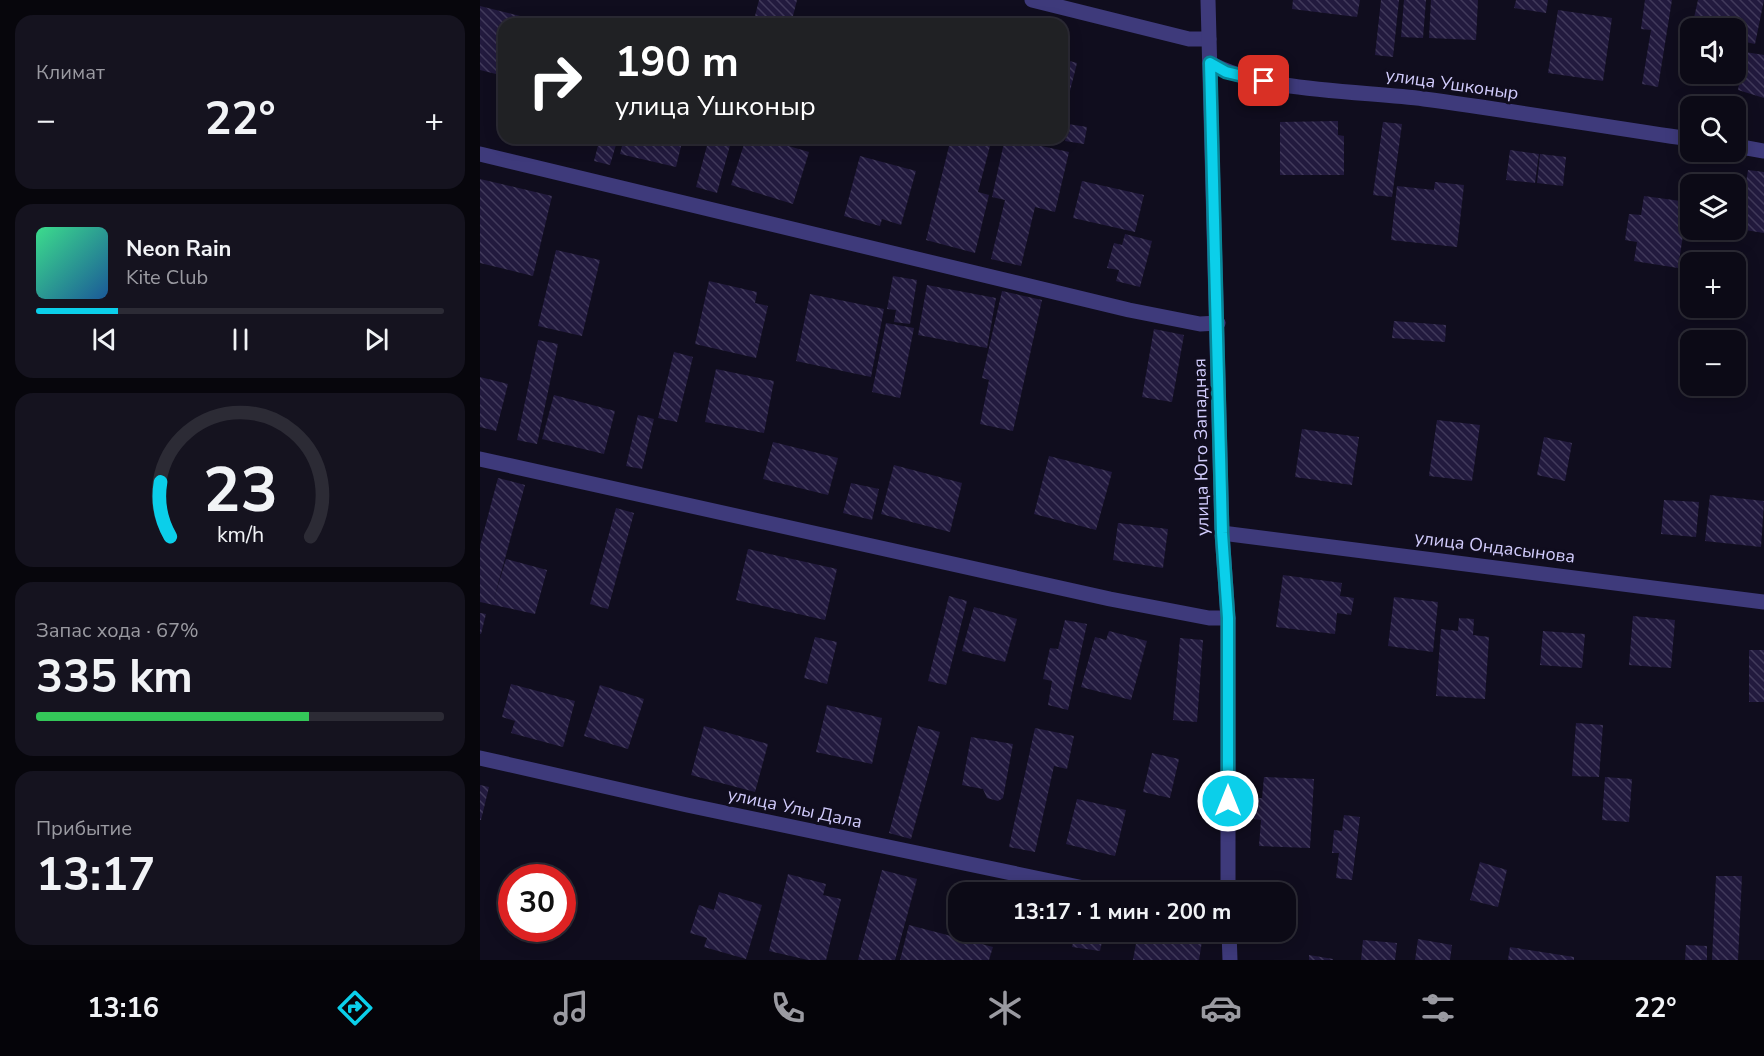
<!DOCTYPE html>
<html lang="ru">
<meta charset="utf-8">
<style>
body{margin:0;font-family:"Nunito Sans",sans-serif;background:#15131f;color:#f1f3f6;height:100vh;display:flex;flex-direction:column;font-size:22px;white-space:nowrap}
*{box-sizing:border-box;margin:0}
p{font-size:20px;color:#9a9aa1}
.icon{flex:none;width:33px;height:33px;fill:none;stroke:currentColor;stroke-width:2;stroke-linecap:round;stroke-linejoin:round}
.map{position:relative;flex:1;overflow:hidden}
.details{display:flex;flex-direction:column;gap:15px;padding:15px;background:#07060c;width:480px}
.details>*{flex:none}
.banner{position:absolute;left:18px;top:18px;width:570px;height:126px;border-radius:18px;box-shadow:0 3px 15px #0003,0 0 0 2px #2c2b35;background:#202124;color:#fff;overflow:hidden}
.tools{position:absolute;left:1200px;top:18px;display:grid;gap:12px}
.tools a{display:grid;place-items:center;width:66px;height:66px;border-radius:12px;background:#0c0a16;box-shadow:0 3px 15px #0003,0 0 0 2px #2c2b35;font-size:30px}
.speed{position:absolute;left:18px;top:864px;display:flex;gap:12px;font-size:30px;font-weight:700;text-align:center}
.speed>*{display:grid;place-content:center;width:78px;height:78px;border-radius:50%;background:#0c0a16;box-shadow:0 3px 15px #0003,0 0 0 2px #2c2b35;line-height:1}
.speed .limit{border:9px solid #d22;background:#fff;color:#111}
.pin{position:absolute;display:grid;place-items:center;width:51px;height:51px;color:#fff;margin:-26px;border-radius:12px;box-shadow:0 3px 9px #0006}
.me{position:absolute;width:66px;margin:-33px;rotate:0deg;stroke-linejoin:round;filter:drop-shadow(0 0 4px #0008)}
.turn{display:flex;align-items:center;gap:21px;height:126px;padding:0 18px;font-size:27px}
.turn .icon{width:78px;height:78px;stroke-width:2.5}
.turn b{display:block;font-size:42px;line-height:51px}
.big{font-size:45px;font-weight:700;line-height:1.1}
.details .widget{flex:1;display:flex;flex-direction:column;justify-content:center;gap:9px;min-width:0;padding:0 21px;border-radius:18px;background:#15131f}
.details .dial{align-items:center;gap:0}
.dial svg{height:156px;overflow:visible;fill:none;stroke:#2c2b35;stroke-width:7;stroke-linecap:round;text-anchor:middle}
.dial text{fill:#f1f3f6;stroke:none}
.song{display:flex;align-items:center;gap:18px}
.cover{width:72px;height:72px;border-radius:9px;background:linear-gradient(135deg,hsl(150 70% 55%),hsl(210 70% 35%))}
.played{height:6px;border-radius:3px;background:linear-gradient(90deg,#0bcfea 20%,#2c2b35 20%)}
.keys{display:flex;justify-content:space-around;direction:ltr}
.heat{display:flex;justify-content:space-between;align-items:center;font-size:33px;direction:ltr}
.charge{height:9px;border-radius:4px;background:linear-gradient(90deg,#34c759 67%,#2c2b35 0)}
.trip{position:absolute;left:468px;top:882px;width:348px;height:60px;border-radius:18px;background:#0c0a16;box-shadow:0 3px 15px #0003,0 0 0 2px #2c2b35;font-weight:700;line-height:60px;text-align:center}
.tab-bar{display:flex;height:96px;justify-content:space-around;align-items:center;background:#050409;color:#9a9aa1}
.tab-bar .icon{width:42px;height:42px}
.tab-bar .on{color:#0bcfea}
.tab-bar b{font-size:27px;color:#f1f3f6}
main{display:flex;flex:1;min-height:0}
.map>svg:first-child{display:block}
.building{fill:url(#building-back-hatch)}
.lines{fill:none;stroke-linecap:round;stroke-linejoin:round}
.minor{stroke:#3e3a7b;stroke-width:15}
.route-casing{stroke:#078798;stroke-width:15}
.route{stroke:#0bcfea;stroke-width:10}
.labels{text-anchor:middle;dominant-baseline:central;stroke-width:6;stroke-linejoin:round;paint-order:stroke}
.street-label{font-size:18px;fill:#d2ccfd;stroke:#100d1e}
</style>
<main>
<section class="details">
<div class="widget"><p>Климат</p>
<div class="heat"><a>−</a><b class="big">22°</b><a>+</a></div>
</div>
<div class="widget">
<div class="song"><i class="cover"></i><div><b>Neon Rain</b><p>Kite Club</p></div></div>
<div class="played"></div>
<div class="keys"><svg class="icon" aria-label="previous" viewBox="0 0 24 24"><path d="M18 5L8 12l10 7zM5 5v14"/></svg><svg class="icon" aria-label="pause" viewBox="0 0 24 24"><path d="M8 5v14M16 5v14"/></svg><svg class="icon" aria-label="next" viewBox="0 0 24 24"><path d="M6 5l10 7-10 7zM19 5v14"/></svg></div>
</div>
<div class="widget dial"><svg viewBox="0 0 100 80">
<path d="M14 69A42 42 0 1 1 86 69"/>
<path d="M14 69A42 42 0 0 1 9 41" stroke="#0bcfea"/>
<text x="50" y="56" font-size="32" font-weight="700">23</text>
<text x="50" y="72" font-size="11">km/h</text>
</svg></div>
<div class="widget"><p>Запас хода · 67%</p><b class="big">335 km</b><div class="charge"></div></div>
<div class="widget"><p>Прибытие</p><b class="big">13:17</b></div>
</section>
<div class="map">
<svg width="1284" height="960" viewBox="0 0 1284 960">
<defs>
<pattern id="building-back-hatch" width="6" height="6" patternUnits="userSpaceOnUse" patternTransform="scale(1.5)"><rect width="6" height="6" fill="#221a3e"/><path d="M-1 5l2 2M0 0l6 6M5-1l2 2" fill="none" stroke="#413a5b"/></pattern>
</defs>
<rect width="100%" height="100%" fill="#100d1e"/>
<!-- building -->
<g class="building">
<polygon points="279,0 317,0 311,24 273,24"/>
<polygon points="813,0 880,0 877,17 812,9"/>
<polygon points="901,0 919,0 913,57 895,55"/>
<polygon points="924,0 946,0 943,38 921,37"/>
<polygon points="951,0 998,0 996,40 949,38"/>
<polygon points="1036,0 1068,0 1066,13 1034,8"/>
<polygon points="1165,0 1192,0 1178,87 1162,84 1171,30 1161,29"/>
<polygon points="1218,0 1284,0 1275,44 1256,40 1256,28 1240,28 1213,22"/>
<polygon points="0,6 44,17 42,24 24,24 24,76 0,70"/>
<polygon points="1078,10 1132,18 1123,81 1068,73"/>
<polygon points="582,49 589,50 586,60 597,63 583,119"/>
<polygon points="1265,52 1284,55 1284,98 1258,90"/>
<polygon points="858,121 858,135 864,136 864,175 800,175 800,122"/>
<polygon points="903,122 922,124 912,197 893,195"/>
<polygon points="588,124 607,127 604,144 585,141"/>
<polygon points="120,138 138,138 130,165 114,161"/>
<polygon points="144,138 203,138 196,167 140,154"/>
<polygon points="229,138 252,138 237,193 216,187"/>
<polygon points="266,138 281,138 329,152 313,204 251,185"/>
<polygon points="471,138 510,146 498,192 509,195 495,253 446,240"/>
<polygon points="525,138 589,152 575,212 555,207 541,266 511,259 525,200 512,197"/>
<polygon points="1030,150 1059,154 1055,183 1026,180"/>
<polygon points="1060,154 1086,157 1083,186 1057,183"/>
<polygon points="380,156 436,171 421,225 402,219 400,226 364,216"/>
<polygon points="1268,170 1284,172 1284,233 1259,229"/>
<polygon points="0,179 72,196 53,276 0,263"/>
<polygon points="602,181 664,195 655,232 593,218"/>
<polygon points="955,182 984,185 977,247 911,240 917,186 954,190"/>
<polygon points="1164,196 1208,202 1198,268 1154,261 1157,242 1145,240 1149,214 1161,215"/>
<polygon points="645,234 672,241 660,287 636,281 639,270 627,268 634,243 642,245"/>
<polygon points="76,250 120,260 102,336 58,326"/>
<polygon points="413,276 437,280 430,324 414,322 416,310 407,309"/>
<polygon points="229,281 277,292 275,303 288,306 276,358 215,344"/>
<polygon points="447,285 516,298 507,348 438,335"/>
<polygon points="522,291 562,300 533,431 500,424 509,380 502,378"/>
<polygon points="330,294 404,309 391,377 316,361"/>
<polygon points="914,321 966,325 965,342 912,338"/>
<polygon points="406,323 434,328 420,398 392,392"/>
<polygon points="674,329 704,335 692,402 662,397"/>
<polygon points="58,340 78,344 57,444 37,440"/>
<polygon points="194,352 213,357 197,422 178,418"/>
<polygon points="236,369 294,381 284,433 225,422"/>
<polygon points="0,377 28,384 16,431 0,427"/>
<polygon points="74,395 135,411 124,454 62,439"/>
<polygon points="158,415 174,419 162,469 146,466"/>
<polygon points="957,420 1000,425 992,481 949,476"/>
<polygon points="822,429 879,437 872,485 815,477"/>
<polygon points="1064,437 1092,443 1085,481 1057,475"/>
<polygon points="293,442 358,458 348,495 283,479"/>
<polygon points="569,456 632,472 616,530 554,514"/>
<polygon points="414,465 482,483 470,532 401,514"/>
<polygon points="18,478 45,485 14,599 26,559 67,570 55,614 0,602 0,546"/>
<polygon points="371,483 399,489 392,520 363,513"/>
<polygon points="1230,495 1284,501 1281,547 1225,541"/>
<polygon points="1184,500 1219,502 1216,537 1181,534"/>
<polygon points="136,508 154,513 128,609 110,604"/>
<polygon points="638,523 688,529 683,568 633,560"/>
<polygon points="268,549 357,569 345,620 256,600"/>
<polygon points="803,575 862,583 860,596 874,598 871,615 857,613 855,634 796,627"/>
<polygon points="469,596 487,601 466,685 448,681"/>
<polygon points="914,597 958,602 953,652 908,646"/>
<polygon points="494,607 537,619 525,662 482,651"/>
<polygon points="0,613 6,614 1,634 0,634"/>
<polygon points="1153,616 1195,620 1191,668 1149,665"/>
<polygon points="979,618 994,619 993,635 1009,637 1005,699 956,696 961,629 978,631"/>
<polygon points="585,620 607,624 588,710 568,705 572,681 563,679 570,648 578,649"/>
<polygon points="629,631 667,641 651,700 601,687 615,637 626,640"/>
<polygon points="1063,631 1105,634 1102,668 1060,665"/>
<polygon points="335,637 357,642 347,684 324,678"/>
<polygon points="700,638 723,640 717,722 693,720"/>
<rect x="1269" y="650" width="15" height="52"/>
<polygon points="31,684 95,701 83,747 31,733 35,721 22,717"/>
<polygon points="120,685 164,699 148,749 104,736"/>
<polygon points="347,705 402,718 392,764 336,752"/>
<polygon points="1096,723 1123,725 1119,777 1092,776"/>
<polygon points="224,726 288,744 275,792 211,775"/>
<polygon points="438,726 460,732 431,839 409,833"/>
<polygon points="555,728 594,736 587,769 574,766 555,852 529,847"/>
<polygon points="491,737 533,744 523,798 518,801 507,798 503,789 482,785"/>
<polygon points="672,753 699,759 690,798 663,792"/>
<polygon points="784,777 834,779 830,848 779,846 781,820 774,819 775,798 782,798"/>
<polygon points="1125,777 1152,779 1149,822 1122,820"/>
<polygon points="0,785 9,787 1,820 0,820"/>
<polygon points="597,799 646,810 635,856 586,844"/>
<polygon points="864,815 880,817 872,880 856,878 859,853 852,853 854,830 862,831"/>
<polygon points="1000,862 1027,870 1018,907 990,900"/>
<polygon points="402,870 437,879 415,960 378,960"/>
<polygon points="308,874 346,884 343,895 361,899 346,960 328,960 289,951"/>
<polygon points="1236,876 1262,876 1258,960 1232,960"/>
<polygon points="239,892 282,905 266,959 224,947 227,938 210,933 219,905 234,910"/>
<polygon points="429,925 513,947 509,960 420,960"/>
<polygon points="595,932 624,932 620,951 592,947"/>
<polygon points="658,932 722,941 719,960 653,960"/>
<polygon points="938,939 972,945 970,960 935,960"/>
<polygon points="883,940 917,943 915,960 881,960"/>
<polygon points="1206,945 1227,946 1227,960 1205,960"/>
<polygon points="1030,947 1094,957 1094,960 1028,960"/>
<polygon points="829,955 853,959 853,960 829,960"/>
</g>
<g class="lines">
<!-- minor -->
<g class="minor">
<polyline points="552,0 709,39 729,39"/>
<polyline points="728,0 742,533 748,618 748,892"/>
<path d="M730,63C782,92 883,91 944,99C1033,111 1122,126 1210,139"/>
<polyline points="1256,146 1284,151"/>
<polyline points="0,154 649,310 720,324 738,323"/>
<polyline points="0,459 630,599 729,618 748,618"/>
<polyline points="742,533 1284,602"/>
<polyline points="0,758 207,805 623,892"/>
<polyline points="749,932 750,960"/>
</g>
</g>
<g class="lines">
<!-- route casing -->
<g class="route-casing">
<polyline id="route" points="748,801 748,618 742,533 730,63 746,72 784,81"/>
</g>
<!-- route -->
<use href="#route" class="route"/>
</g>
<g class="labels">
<!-- street labels -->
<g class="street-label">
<text transform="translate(972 84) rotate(8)">улица Ушконыр</text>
<text transform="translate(721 447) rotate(-91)">улица Юго Западная</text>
<text transform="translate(1015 547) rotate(7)">улица Ондасынова</text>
<text transform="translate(315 808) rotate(12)">улица Улы Дала</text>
</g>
</g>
</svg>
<div class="tools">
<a><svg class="icon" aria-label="sound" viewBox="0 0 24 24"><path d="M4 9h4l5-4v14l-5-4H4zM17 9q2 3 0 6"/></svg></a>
<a><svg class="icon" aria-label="search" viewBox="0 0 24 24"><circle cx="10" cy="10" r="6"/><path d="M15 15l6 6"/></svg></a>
<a><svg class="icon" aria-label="layers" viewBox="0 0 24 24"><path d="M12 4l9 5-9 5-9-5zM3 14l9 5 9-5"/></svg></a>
<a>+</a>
<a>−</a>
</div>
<div class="speed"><div class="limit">30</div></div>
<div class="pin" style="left:784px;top:81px;background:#d93025"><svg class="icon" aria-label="arrive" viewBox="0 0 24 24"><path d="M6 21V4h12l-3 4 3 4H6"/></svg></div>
<svg class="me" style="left:748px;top:801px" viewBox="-20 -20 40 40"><circle r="17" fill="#0bcfea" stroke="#fff" stroke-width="3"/><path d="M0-11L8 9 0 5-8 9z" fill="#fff"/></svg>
<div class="trip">13:17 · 1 мин · 200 m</div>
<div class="banner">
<div class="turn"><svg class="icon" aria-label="right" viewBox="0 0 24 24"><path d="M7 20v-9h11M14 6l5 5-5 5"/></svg><div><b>190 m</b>улица Ушконыр</div></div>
</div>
</div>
</main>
<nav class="tab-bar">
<b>13:16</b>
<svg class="icon on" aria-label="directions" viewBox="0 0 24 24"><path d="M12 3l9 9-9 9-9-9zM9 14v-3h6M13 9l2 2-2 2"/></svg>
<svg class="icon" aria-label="music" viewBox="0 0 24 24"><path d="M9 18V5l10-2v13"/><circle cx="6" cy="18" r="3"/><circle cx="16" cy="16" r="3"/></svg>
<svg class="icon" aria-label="phone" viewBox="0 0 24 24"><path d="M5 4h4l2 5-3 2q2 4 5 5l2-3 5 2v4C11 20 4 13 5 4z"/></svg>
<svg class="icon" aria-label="climate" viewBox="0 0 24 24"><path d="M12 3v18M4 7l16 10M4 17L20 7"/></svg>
<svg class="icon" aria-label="car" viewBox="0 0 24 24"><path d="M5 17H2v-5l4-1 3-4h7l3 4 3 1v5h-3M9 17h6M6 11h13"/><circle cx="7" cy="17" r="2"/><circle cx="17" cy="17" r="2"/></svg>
<svg class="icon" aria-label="filters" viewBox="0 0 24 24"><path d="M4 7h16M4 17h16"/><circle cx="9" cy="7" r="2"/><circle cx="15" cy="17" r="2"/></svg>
<b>22°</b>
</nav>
